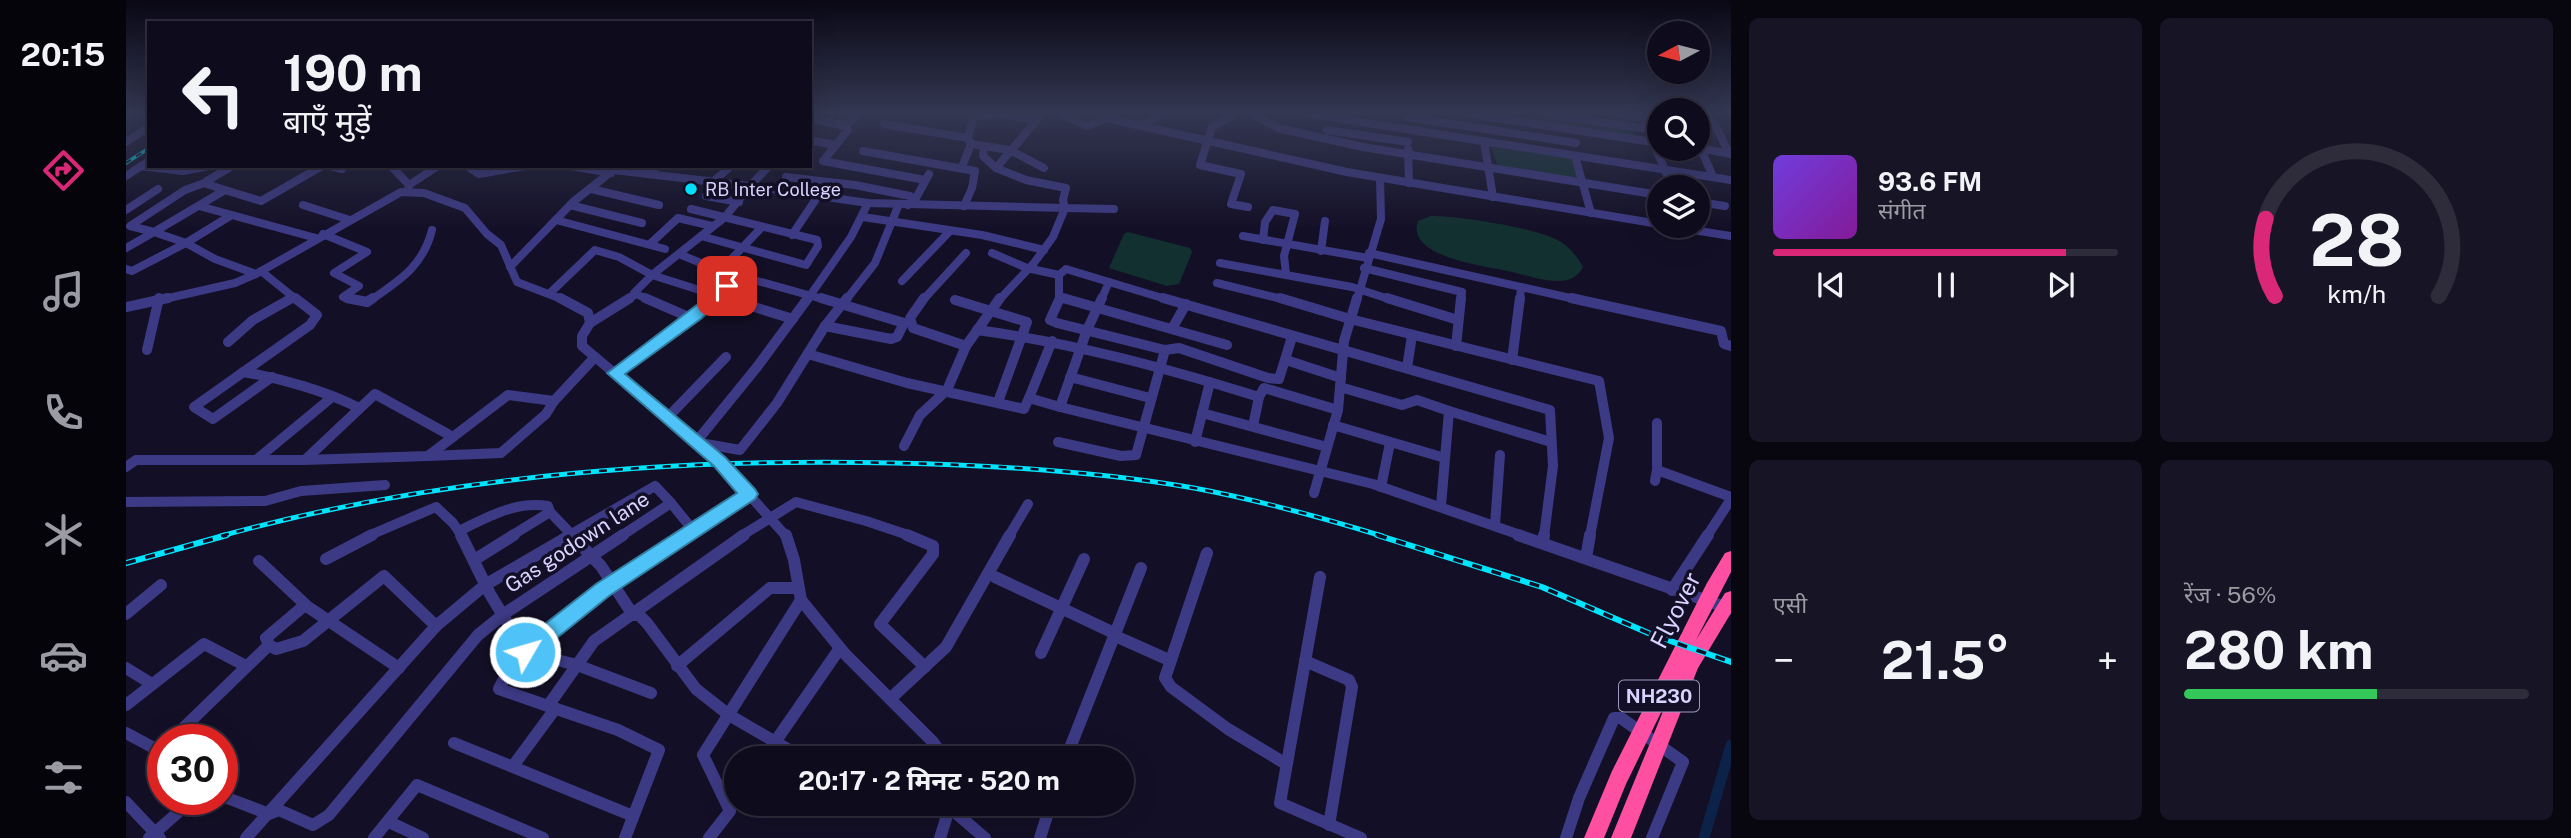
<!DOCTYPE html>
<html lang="hi">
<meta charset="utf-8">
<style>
body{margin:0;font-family:"Public Sans","Noto Sans Devanagari",sans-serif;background:#171425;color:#f1f3f6;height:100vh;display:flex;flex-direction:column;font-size:26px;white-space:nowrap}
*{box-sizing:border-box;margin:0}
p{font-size:23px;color:#9b9ba3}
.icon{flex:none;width:38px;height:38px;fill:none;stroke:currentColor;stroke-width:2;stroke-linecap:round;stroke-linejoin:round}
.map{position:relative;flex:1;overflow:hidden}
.side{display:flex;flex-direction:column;gap:18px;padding:18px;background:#08060f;width:840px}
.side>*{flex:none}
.top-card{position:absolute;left:21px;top:21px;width:665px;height:147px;border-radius:0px;box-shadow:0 7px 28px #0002,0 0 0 2px #2e2b3b;background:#0e0b1c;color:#f1f3f6;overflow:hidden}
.needle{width:46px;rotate:263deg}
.buttons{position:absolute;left:1521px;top:21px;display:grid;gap:14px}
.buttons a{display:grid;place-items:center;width:63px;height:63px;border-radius:50%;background:#0e0b1c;box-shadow:0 7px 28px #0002,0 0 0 2px #2e2b3b;font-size:35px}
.speed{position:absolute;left:21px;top:724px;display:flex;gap:14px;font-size:35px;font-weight:700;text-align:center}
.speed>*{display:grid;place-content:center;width:91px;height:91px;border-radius:50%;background:#0e0b1c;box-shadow:0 7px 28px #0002,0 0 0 2px #2e2b3b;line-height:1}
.speed .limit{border:10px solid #d22;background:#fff;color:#111}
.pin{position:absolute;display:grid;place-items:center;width:60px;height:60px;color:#fff;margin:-30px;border-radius:14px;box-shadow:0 4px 10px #0006}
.me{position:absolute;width:77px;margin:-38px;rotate:52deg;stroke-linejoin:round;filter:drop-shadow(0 0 5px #0008)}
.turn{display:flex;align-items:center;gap:24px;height:147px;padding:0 21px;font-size:32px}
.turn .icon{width:91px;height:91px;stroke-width:2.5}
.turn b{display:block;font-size:49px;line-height:60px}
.big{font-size:52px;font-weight:700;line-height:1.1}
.side .widget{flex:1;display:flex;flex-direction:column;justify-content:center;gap:10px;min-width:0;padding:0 24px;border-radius:10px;background:#171425}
.side .dial{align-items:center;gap:0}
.dial svg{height:182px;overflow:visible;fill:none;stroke:#2e2b3b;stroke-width:7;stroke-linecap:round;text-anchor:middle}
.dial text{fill:#f1f3f6;stroke:none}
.song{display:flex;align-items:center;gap:21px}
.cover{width:84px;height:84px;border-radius:10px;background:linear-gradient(135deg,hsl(260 70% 55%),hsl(290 70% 35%))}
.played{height:7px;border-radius:4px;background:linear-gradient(90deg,#db2777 85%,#2e2b3b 85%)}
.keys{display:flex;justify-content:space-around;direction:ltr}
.heat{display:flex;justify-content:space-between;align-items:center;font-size:38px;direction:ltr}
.charge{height:10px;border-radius:5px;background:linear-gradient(90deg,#34c759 56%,#2e2b3b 0)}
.side .tiles{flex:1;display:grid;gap:18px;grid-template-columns:repeat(2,1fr)}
.trip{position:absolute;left:598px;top:746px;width:410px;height:70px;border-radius:35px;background:#0e0b1c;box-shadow:0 7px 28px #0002,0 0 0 2px #2e2b3b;font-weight:700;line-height:70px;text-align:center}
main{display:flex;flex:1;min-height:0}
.dock{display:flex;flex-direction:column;width:126px;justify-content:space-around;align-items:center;background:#06040b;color:#9b9ba3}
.dock .icon{width:49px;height:49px}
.dock .on{color:#db2777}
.dock b{font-size:32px;color:#f1f3f6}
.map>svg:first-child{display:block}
.green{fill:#12302f}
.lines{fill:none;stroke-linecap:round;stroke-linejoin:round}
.canal{stroke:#0c2248;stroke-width:11}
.minor-far2{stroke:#3d3a85;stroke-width:8}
.minor-far1{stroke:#3d3a85;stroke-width:10}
.minor{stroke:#3d3a85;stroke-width:12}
.highway{fill:#ff4fa3;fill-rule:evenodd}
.rail-far2-casing{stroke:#00e5ff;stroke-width:3.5}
.rail-far1-casing{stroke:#00e5ff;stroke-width:5}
.rail-casing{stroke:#00e5ff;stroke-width:6}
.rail-far2{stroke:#130f26;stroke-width:2;stroke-dasharray:6;stroke-linecap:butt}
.rail-far1{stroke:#130f26;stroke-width:2.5;stroke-dasharray:8;stroke-linecap:butt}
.rail{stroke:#130f26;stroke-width:3.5;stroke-dasharray:10;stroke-linecap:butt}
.route{fill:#4fc3f7;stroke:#337fa1;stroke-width:2}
.poi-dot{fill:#00e5ff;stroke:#130f26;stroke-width:2.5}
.labels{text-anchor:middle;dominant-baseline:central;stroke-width:7;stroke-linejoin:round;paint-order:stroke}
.far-poi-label{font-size:18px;fill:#d9d4ff;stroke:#130f26;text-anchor:start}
.shield{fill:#130f26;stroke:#9e99be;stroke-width:2}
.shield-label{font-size:19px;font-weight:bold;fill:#d9d4ff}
.street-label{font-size:21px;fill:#d9d4ff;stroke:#130f26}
.near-street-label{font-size:24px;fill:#d9d4ff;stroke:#130f26}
</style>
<main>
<nav class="dock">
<b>20:15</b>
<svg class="icon on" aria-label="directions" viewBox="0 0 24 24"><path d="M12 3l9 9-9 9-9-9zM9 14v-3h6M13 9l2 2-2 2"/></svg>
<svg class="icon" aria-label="music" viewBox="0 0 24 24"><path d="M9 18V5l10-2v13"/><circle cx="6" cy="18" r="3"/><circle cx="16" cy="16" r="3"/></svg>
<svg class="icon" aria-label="phone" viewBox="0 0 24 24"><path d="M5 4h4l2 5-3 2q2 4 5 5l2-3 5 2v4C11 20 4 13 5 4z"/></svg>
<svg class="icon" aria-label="climate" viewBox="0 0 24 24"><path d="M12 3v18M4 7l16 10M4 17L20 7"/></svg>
<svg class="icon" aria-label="car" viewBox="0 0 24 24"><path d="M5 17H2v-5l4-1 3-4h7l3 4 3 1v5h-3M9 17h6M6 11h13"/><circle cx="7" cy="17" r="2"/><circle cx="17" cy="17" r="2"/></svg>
<svg class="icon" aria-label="filters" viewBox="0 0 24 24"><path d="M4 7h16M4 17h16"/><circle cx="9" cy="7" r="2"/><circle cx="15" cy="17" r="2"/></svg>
</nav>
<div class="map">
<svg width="1605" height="838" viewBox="0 0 1605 838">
<rect width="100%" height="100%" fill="#130f26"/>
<!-- green -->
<g class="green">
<polygon points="1348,113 1404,113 1506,129 1509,137"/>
<polygon points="1365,147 1446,157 1453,181 1372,167"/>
<path d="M1305,216C1333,216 1413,228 1435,242C1445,249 1451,256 1457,267C1454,273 1449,278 1441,280C1423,284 1400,275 1382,271C1359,266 1279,257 1292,221Z"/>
<polygon points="1002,232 1064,248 1066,252 1053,284 1041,286 983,268 998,234"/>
</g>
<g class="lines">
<!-- canal -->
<polyline class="canal" points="1578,838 1605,745"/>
<!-- minor-far2 -->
<g class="minor-far2">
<polyline points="917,113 870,168 900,180 940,188 937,200 939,208 988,209"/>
<polyline points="934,113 961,126 985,116"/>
<polyline points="1111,113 1086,127 1074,165 1115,174 1105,204 1122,207"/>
<polyline points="1125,113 1152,128 1237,147 1533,195"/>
<polyline points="1178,113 1605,180"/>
<polyline points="1339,113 1533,143"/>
<polyline points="1414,113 1522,129"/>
<polyline points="1491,113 1533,121"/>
<polyline points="1515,113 1546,187"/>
<polyline points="1583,113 1603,153"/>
<polyline points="1281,117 1450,143"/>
<polyline points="684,118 719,126 734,113"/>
<polyline points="980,118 1221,172 1533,224"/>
<polyline points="758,124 842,138"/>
<polyline points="1016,125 1038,113"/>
<polyline points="719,126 722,130 697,161 799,180"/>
<polyline points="1201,130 1282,142"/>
<polyline points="684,140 708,145"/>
<polyline points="1358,141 1367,197"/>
<polyline points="0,142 23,127"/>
<polyline points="845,144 884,150 918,168"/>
<polyline points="858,147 857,156 870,168"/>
<polyline points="1572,148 1605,154"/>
<polyline points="1282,149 1283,183"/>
<polyline points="1575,149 1587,177"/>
<polyline points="737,151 849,171 846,188 838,206"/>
<polyline points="1449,156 1465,213"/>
<polyline points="15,166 57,171 82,166"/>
<polyline points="204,166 216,169"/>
<polyline points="265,166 283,185 282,190"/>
<polyline points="341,166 353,174 399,166"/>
<polyline points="445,166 485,173"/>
<polyline points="836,167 845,144 842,138 848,116 874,114 908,120"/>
<polyline points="505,172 534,166"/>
<polyline points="0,176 20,163"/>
<polyline points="660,177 729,185 784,196"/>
<polyline points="81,181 106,166"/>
<polyline points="588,181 605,166"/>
<polygon points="78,183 99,190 28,232 4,226 59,190"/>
<polyline points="283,185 312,166"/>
<polyline points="624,186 742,203 939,208 927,237 908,263 873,300"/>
<polyline points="624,186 643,166"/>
<polyline points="465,189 533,205"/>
<polyline points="99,190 135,201 196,166"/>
<polyline points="580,196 613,202"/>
<polyline points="1572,202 1599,206"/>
<polyline points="177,205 224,220"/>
<polyline points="444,205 516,223"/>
<polyline points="782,205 790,198 803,174"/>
<polyline points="73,206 190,238"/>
<polyline points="565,209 691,240 692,246 680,265 575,236"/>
<polyline points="0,210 32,189"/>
<polyline points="104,216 60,243 89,259 130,274"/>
<polyline points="737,217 856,235 918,250"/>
<polyline points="430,220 539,249"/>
<polyline points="1542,226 1605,236"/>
<polyline points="197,234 241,252 208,273 233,286 217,297 229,300"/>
<polyline points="666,235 692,196"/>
<polyline points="1117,236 1242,258"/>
<polyline points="1137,240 1139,222 1147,210 1169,214 1158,256 1160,274"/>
<polyline points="524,244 552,218 586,226"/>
<polyline points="0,248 28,232 60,243"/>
<polyline points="1195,251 1199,221"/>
<polyline points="866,253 901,268 933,275 940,269 983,282 975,300"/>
<polyline points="1243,253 1453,300"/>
<polyline points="553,254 592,270 700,300"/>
<polyline points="1094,263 1226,287 1266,300"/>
<polyline points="384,267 447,202 491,167"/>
<polyline points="1238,268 1336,292 1335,300"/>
<polyline points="0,269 6,271 60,243"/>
<polyline points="135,271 171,300"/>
<polyline points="594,271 636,227"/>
<polyline points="776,281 824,231"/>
<polyline points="983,282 1043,300"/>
<polyline points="1091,283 1160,300"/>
<polyline points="423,294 469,250 493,257 526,275 599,217 624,186 488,170"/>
<polyline points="934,297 943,300"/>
<polyline points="34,300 109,283 130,274 275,192 298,193 339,208 361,234 375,245 391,282 438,300"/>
<polyline points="163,300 167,297"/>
<path d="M245,300C274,280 297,266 306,230"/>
<polyline points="501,300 510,294"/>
<polyline points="523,300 508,293 526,275 605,300"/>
<polyline points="586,300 612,275"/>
<polyline points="681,300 725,237 742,203"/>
<polyline points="720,300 749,263 773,204"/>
<polyline points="797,300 840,253"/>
<polyline points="933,300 933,275"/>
<polyline points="1231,300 1255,219 1254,178"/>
<polyline points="1394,300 1395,287"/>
</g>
<!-- minor-far1 -->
<g class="minor-far1">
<polyline points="221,298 241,302 247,298"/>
<polyline points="434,298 462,313 464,323 456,336 456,346 593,461 660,536"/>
<polyline points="519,298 565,318"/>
<polyline points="599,298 667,319"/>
<polyline points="695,298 778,323 771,337 765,339 699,326"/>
<polyline points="798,298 784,318 787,328 840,346"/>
<polyline points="934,298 924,320 931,323 1039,350 1053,348 1142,378 1153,379 1166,337"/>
<polyline points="937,298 1101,345"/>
<polyline points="976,298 961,330 934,407 1247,484 1397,536"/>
<polyline points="1037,298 1424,410 1427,466 1418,536"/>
<polyline points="1154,298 1224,319 1473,381 1483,438 1464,536"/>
<polyline points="1261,298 1332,320"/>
<polyline points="1445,298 1595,331 1598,344 1605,346"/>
<polyline points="829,300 901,322 872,402"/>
<polyline points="0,307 42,298"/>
<polyline points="464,323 504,298"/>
<polyline points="1047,327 1060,304"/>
<path d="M851,330C947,343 1040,368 1133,397"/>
<polyline points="102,342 127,320 166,298"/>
<polyline points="1330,346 1335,298"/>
<polyline points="21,350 33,298"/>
<polyline points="682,354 781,383 898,409 903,398 934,407"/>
<polyline points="1160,360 1215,378"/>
<polyline points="1386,360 1394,298"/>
<polyline points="1281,368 1286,335"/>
<path d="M117,372C154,378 200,391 233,408"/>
<polyline points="488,373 571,314 588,298"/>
<polyline points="146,377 87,419 68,407 184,325 191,315 169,298"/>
<polyline points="944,377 1024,398"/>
<polyline points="1214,387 1276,405 1291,400 1323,411"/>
<polyline points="903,398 926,341"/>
<polyline points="1076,413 1201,447"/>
<polyline points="541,418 600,357"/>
<polyline points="1531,423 1531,470"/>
<polyline points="1207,425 1319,458"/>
<polyline points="1127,426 1133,397 1138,388 1212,410"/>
<polyline points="570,442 631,367 682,298"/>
<polyline points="932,442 995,456 1010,455 1039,350"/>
<polyline points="1069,442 1084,382"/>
<polyline points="574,443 614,450 651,403 699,326 721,298"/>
<polyline points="778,446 794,415 821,390 840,346 874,298"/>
<polyline points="303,456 375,453 420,414 428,401"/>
<polyline points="130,460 205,398"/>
<polyline points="179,460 249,394 327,437"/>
<polyline points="0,467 10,460 178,460 302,456 382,395 428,401 469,357"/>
<polyline points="1529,481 1531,470 1605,497"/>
<polyline points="1255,487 1264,443"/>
<polyline points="1188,493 1212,410 1218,341 1231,298"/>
<polyline points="0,502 139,501 175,491 259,485"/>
<polyline points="1315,506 1323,411 1425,442"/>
<polyline points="1369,525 1374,455"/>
<path d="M333,531C362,517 389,501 422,506L424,512L447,536"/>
<polyline points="242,536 310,507 327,523 336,536"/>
<polyline points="385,536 424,512"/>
<polyline points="442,536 529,486 545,503"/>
<polyline points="495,536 545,503 567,530"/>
<polyline points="558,536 623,494"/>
<polyline points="615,536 670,502 740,521 785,536"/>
<polyline points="883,536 902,504"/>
<polyline points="1581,536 1605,499"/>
</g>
<!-- minor -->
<g class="minor">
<polyline points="335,535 364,594 399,652 477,590 561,535"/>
<polyline points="445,535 475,566 507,615 513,615 521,623 570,689 603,715 677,758"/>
<polyline points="660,535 668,560 675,600 719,654 807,742 818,758"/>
<polyline points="781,535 807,546 807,554 754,624 799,667"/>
<polyline points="1392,535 1605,609"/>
<polyline points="1417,542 1418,535"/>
<polyline points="1081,553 1039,678 1045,687 1102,729 1160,764"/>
<polyline points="1460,558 1464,535"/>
<polyline points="200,559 246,535"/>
<polyline points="348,560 388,535"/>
<polyline points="133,561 182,607 273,668"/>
<polyline points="869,577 988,633"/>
<polyline points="1194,577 1154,803 1235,838"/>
<polyline points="1546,590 1582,535"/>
<polyline points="0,614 35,585"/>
<polyline points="987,635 1043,660"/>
<polyline points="143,645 150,649 177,641 258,576 310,626"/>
<polyline points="915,653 958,559"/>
<polyline points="1179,661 1223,680 1226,687 1203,825"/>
<polyline points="551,666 644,588 672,588"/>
<polyline points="0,668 26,684"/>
<polyline points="764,699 820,647 884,535"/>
<polyline points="0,705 78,644 120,666"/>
<polyline points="422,706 373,689 383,669 399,652 451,665 525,693"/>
<polyline points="0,733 28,748 37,748"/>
<polyline points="45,740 143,645 140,638 179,605"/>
<polyline points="328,743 507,816"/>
<polyline points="638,758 714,648"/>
<polyline points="940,758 1015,568"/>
<polyline points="387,766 429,709"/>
<polyline points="96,796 143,814 153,810 187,825 203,815 352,635 378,614 497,535"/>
<polyline points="0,802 34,838"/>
<polyline points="824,808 859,838"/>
<polyline points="263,822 297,838"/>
<polyline points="23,838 66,800"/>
<polyline points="120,838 310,626 359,585 445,535"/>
<polyline points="248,838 291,785 417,838"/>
<polyline points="499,838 533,750 492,730 422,706 468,641 618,535"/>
<polyline points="583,838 604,811 577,755 675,600"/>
<polyline points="814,838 825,803"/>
<polyline points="914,838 925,803"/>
<polyline points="1440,838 1453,798 1488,718 1495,718 1557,762 1526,838"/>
</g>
<!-- highway -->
<polygon class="highway" points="1605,551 1605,572 1570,640 1599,593 1605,591 1605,613 1572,668 1505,838 1485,838 1545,692 1500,784 1478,838 1458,838 1486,771 1581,583 1599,553"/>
<!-- rail-far2 casing -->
<g class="rail-far2-casing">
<polyline id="rail-far2" points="0,163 23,148"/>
</g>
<!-- rail-far1 casing -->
<g class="rail-far1-casing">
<path id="rail-far1" d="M95,536C313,476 542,458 768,463C868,465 969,471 1068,488C1132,500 1194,517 1256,536"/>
</g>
<!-- rail casing -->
<g class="rail-casing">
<g id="rail">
<polyline points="1251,535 1416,587 1527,635 1605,662"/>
<polyline points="0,563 101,535"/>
</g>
</g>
<!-- rail-far2 -->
<use href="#rail-far2" class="rail-far2"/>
<!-- rail-far1 -->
<use href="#rail-far1" class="rail-far1"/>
<!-- rail -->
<use href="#rail" class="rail"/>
</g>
<!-- sky -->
<linearGradient id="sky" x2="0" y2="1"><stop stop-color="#0a0815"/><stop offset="0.49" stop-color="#333752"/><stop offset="1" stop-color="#333752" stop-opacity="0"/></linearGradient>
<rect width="1605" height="230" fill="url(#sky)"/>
<!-- route -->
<polygon class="route" points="601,282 606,283 606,289 576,318 499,374 599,457 629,489 632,494 629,499 483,596 406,658 399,661 392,658 389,652 392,645 470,584 611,493 588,466 481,373"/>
<!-- markers -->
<circle class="poi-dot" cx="565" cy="189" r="7"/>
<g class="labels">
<!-- far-poi labels -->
<g class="far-poi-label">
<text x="579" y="189">RB Inter College</text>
</g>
<!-- shield labels -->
<rect class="shield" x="1493" y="680.5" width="80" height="31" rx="5"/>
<g class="shield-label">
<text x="1533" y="696">NH230</text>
</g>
<!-- street labels -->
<g class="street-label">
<text transform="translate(451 542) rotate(-33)">Gas godown lane</text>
</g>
<!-- near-street labels -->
<g class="near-street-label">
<text transform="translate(1549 610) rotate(-63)">Flyover</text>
</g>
</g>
</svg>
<div class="buttons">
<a><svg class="needle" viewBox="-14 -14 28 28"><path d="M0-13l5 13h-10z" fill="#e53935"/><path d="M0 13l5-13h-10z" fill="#9b9ba3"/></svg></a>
<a><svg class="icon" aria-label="search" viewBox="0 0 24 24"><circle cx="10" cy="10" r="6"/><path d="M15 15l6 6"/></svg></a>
<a><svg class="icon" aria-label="layers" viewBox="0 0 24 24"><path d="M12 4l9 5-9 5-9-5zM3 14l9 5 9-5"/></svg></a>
</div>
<div class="speed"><div class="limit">30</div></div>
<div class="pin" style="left:601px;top:286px;background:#d93025"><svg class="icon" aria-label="arrive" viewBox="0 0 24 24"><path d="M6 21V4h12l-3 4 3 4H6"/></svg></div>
<svg class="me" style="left:399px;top:652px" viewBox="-20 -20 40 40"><circle r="17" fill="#4fc3f7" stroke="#fff" stroke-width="3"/><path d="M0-11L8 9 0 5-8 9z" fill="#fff"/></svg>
<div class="trip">20:17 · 2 मिनट · 520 m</div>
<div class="top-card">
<div class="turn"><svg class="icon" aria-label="left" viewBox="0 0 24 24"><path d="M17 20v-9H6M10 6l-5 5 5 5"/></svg><div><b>190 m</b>बाएँ मुड़ें</div></div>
</div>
</div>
<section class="side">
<div class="tiles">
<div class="widget">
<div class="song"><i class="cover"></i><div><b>93.6 FM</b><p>संगीत</p></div></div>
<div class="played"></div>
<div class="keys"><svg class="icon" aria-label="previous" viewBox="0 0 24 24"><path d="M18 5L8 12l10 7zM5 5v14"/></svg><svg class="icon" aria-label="pause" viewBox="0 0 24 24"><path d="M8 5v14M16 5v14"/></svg><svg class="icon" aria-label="next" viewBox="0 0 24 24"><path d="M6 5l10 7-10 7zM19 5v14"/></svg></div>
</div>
<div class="widget dial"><svg viewBox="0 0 100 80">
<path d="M14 69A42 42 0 1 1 86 69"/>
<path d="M14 69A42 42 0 0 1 10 35" stroke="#db2777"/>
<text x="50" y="56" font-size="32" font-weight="700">28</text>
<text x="50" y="72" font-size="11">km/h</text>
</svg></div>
<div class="widget"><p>एसी</p>
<div class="heat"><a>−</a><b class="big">21.5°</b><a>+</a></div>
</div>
<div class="widget"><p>रेंज · 56%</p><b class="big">280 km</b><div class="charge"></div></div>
</div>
</section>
</main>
